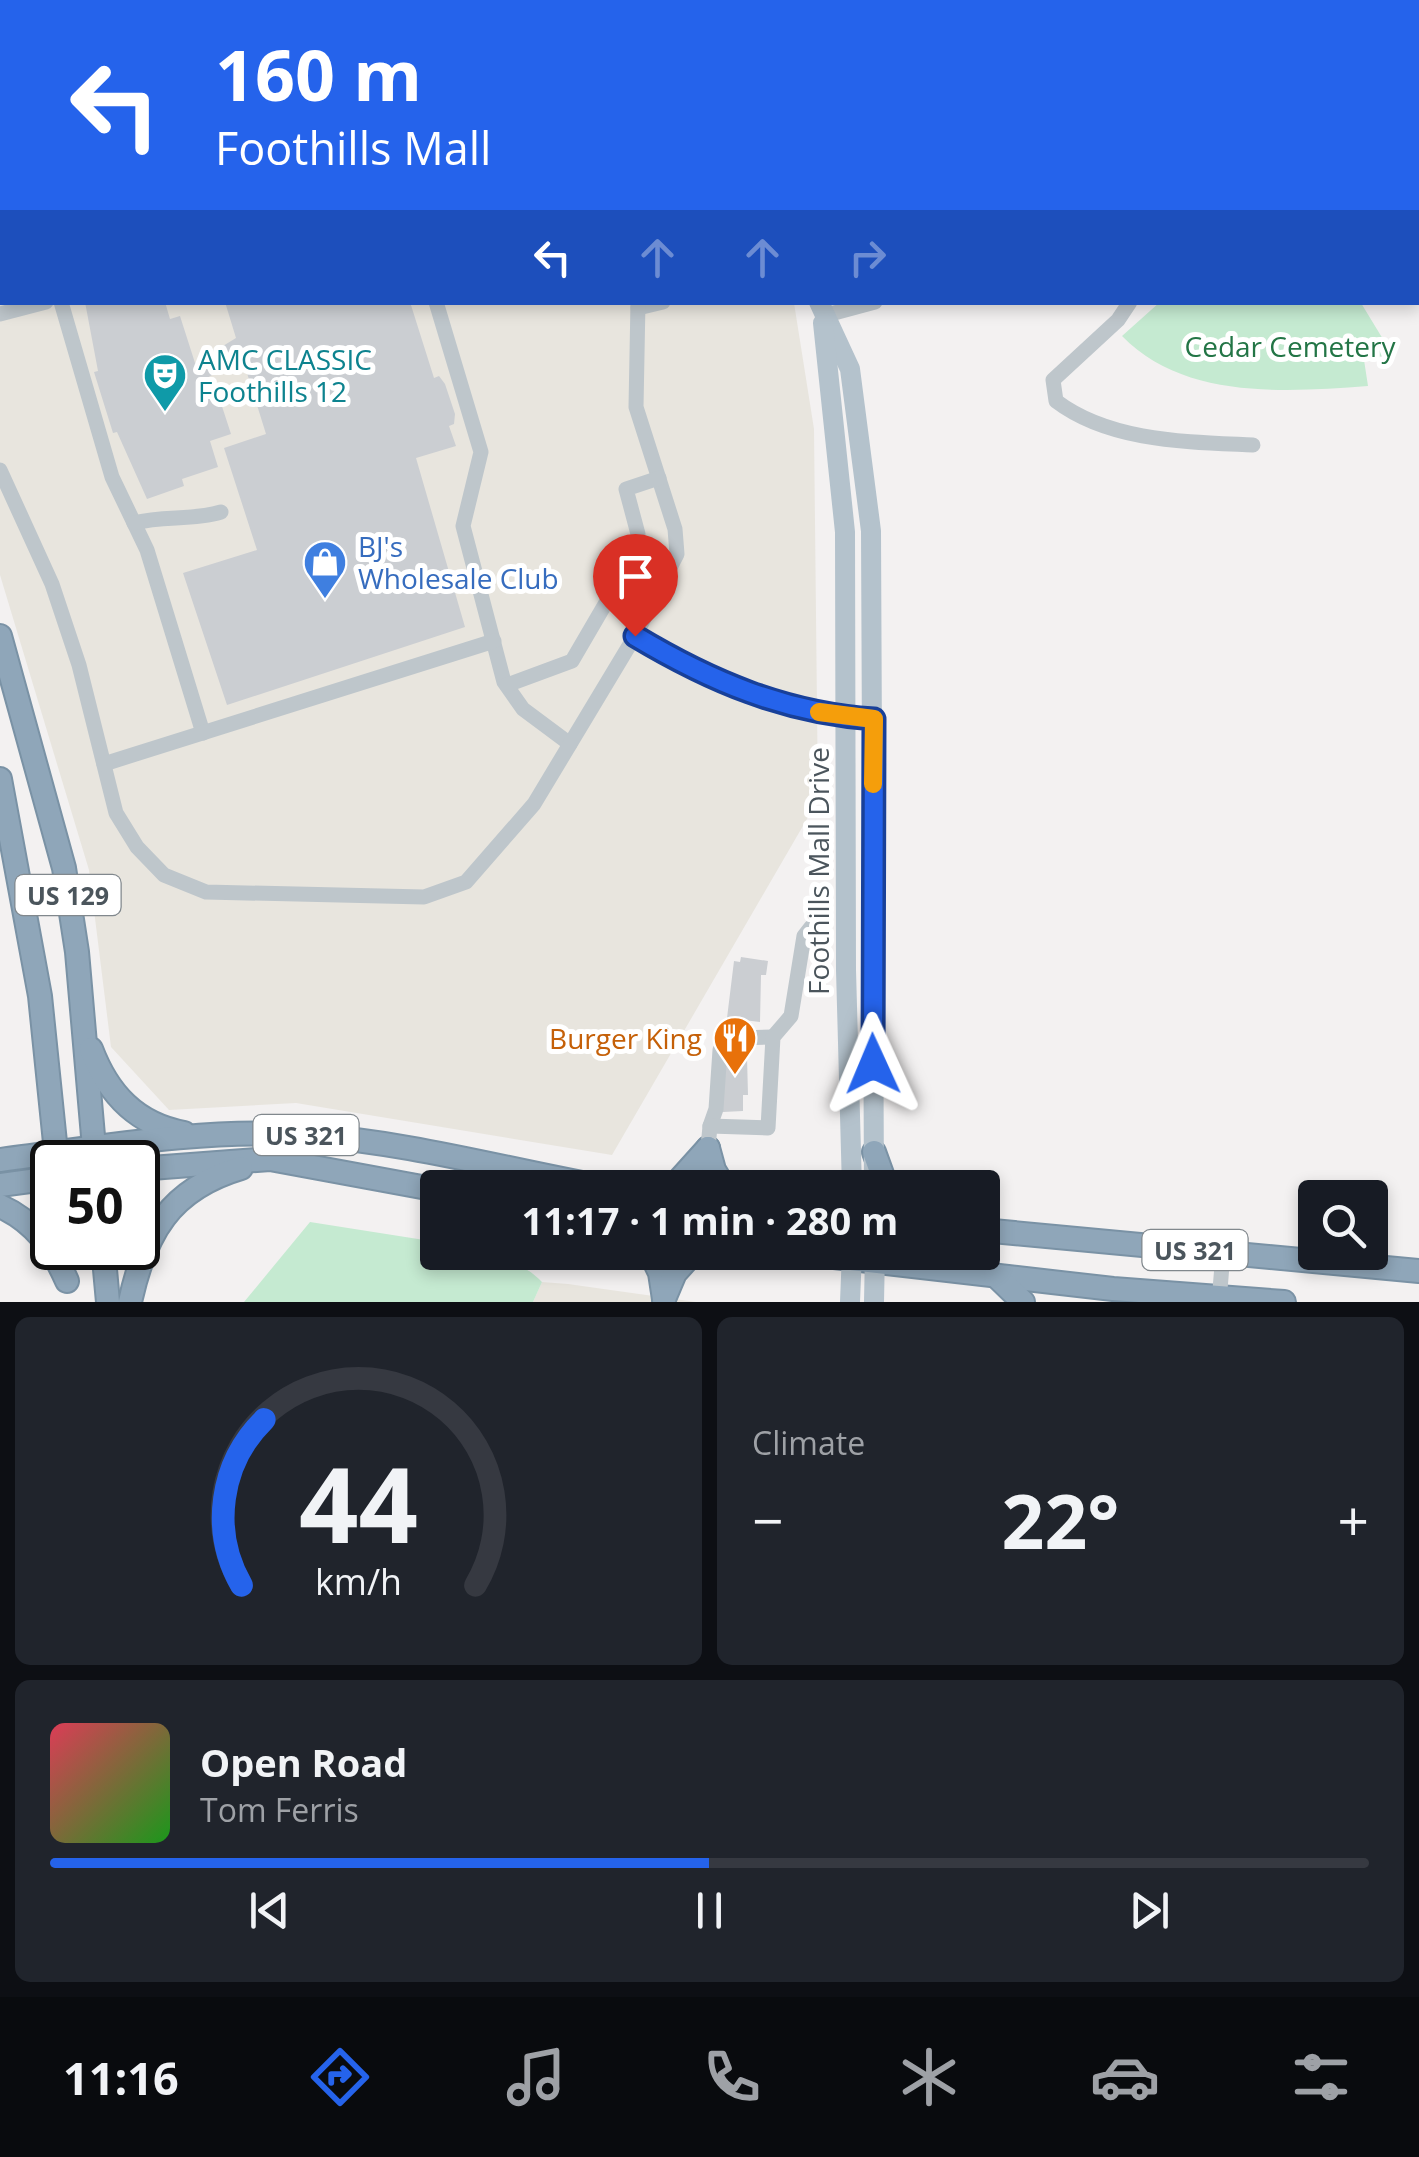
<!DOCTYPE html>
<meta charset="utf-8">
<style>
body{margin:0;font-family:"Open Sans",sans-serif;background:#20242c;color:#f1f3f6;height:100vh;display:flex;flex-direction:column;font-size:38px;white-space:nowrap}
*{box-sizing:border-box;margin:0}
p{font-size:32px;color:#9ea1a6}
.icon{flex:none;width:55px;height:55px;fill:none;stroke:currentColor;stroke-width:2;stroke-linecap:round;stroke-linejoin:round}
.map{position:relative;height:1302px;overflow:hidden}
.sheet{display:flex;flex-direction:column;gap:15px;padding:15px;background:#0d0f14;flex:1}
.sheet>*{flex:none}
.guide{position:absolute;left:0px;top:0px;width:1420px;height:305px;box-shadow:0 5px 15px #0003;background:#2563eb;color:#fff;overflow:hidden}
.fabs{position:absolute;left:1298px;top:1180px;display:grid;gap:20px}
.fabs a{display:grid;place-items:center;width:90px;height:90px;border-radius:10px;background:#171b24;box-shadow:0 5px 15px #0003;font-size:50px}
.speed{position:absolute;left:30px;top:1140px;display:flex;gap:20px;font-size:50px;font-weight:700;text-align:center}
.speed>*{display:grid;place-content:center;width:130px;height:130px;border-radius:50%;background:#171b24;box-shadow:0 5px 15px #0003;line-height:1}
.speed .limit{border:5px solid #111;border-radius:15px;background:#fff;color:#111}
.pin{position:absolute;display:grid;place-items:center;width:85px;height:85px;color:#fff;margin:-102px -42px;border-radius:50% 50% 50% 0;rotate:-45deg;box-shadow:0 0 10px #0007}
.pin .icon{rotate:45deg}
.me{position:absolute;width:110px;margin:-55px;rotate:359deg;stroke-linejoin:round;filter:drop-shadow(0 0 8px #0008)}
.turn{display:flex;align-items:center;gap:35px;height:210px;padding:0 50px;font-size:45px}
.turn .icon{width:130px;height:130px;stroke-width:2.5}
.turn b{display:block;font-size:70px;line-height:85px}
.lanes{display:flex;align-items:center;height:95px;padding:0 50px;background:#0003;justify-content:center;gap:50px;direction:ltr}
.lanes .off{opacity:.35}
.big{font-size:75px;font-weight:700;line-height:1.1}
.sheet .tile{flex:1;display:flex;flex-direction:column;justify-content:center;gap:15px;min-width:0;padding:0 35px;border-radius:15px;background:#20242c}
.sheet .dial{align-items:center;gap:0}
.dial svg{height:260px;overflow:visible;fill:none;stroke:#363941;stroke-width:7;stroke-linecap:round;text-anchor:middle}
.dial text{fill:#f1f3f6;stroke:none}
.song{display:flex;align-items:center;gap:30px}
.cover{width:120px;height:120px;border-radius:15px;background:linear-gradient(135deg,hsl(350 70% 55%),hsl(120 70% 35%))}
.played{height:10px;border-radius:5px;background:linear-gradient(90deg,#2563eb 50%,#363941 50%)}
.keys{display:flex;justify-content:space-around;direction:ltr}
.heat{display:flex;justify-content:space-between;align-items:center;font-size:55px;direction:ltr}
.sheet .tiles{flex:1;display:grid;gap:15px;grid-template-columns:1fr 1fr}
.tile:last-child{grid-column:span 2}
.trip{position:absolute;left:420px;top:1170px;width:580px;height:100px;border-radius:10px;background:#171b24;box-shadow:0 5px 15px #0003;font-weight:700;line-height:100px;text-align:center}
.tab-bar{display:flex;height:160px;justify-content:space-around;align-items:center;background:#090b0e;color:#9ea1a6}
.tab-bar .icon{width:70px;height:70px}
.tab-bar .active{color:#2563eb}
.tab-bar b{font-size:45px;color:#f1f3f6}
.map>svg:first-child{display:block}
.commercial{fill:#e8e5de}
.green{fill:#c5ead1}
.building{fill:#cbced2}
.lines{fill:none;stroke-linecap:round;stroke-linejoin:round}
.highway-casing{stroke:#7a92a5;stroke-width:26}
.minor{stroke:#bec6cb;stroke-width:15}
.major{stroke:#b4c2cc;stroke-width:20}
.highway{stroke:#8fa6b9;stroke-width:22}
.route-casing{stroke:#184099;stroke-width:25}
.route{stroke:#2563eb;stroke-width:18}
.slow{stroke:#f59e0b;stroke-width:18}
.labels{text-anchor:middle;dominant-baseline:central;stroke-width:10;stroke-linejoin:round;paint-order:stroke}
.shield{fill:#fff;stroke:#81888d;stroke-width:2.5}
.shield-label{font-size:25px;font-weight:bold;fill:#4b555c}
.park-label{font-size:28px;fill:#237546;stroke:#fff}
.culture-label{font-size:28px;fill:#0d838f;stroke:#fff;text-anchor:start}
.shop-label{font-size:28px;fill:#366cbe;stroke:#fff;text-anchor:start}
.street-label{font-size:28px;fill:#4b555c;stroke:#fff}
.food-label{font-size:28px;fill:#c56008;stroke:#fff;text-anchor:end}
</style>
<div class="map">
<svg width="1419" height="1302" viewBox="0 0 1419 1302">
<rect width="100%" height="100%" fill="#f3f1f1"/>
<!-- commercial -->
<g class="commercial">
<polygon points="0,0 637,2 2,2 2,302 794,303 814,429 818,800 612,1155 296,1103 169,1110 111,1047 89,870 0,575"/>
<polygon points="542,1282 568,1284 696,1302 533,1302"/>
</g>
<!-- green -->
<g class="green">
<polygon points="932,0 1235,0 931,2"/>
<polygon points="1307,0 1419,0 1419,162 1418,2"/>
<path d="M1160,302L1361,303L1392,354L1364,360L1368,386C1286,392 1184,400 1122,336Z"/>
<path d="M310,1222L437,1242L438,1252C478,1252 512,1252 542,1282L533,1302H244Z"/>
</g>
<!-- building -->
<g class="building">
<polygon points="85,302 165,302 170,319 180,316 195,363 236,338 225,302 410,302 434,378 439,376 445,384 455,414 454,424 449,426 456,446 416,458 465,627 227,705 183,573 257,550 224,448 266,434 242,357 202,381 207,394 217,391 231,434 210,441 218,467 182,479 184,486 147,499 117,432 113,433 94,372 98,371"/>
<polygon points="741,957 768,961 766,975 761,975 760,1022 727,1018 734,961 740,962"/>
<polygon points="747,1057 748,1095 743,1095 743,1111 723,1112 722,1058"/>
</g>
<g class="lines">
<!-- highway casing -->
<g class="highway-casing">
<g id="highway">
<polyline points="0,636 64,868 77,952 95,1159"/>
<polyline points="0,779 40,996 57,1162"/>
<path d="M91,1049C108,1094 136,1124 184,1133"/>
<polyline points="708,1148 714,1170 725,1188"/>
<polyline points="874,1152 887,1188"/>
<path d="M0,1160C100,1147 205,1128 306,1135C408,1142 508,1170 608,1188"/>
<polyline points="138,1169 270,1159 438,1190"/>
<polyline points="0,1185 52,1178"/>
<polyline points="672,1188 708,1148"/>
<path d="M0,1206C35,1222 52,1247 67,1281"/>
<polyline points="982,1230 1419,1271"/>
<polyline points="103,1248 108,1302"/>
<polyline points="650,1252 660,1273 664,1299"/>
<polyline points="790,1252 1113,1289 1284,1302"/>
<polyline points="995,1275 1023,1302"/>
<polyline points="664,1299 675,1273 694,1252"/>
<path d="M130,1302C145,1233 170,1189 241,1168"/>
</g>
</g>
<!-- minor -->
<g class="minor">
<polyline points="438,0 440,2"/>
<polyline points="560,0 562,2"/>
<polyline points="744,0 747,0"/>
<polyline points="1268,0 1270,2"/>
<polyline points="487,2 491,0"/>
<polyline points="0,118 2,138"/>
<polyline points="1418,187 1419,186"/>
<polyline points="1418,217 1419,219"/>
<polyline points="61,302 112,477 147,550 203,733"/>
<polyline points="436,302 481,452 463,526 504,682 523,709 570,744"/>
<path d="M1130,302L1118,320L1053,380L1056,401C1110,442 1188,442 1253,445"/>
<polyline points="638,308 663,302"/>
<polyline points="0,314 46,302"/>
<polyline points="823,316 875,302"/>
<polyline points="0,470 52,584 79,665 116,813 137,847 164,875 206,892 424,897 466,882 534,804 635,636 677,554 675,529 636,407 638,302"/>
<path d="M134,523C164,515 191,521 221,512"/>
<path d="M635,636C710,681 785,713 874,719"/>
<polyline points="507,685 572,661 635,553 638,534 626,489 659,478"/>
<polyline points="104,764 494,641"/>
<polyline points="710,1126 716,1109 720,1050 739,1038 773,1037"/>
<polyline points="708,1148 710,1126 768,1128 773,1037 791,1016 804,936 811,927"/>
<polyline points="1219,1302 1223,1253"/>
</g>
<!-- major -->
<g class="major">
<polyline points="660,0 662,2"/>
<polyline points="819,302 850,369 871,531 874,1188"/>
<polyline points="823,323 845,532 846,970 852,1188"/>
<polyline points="850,1302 852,1252"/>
<polyline points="874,1302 875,1252"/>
</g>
<!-- highway -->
<use href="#highway" class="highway"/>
</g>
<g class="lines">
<!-- route casing -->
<g class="route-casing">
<path id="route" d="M635,636C710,681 785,713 874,719L873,1064"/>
</g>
<!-- route -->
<use href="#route" class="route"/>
<!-- slow -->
<polyline class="slow" points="819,712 874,719 873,784"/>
</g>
<!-- icons -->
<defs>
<g id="theatre-pin" transform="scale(2.25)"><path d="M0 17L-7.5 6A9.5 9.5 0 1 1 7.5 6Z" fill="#0f9aa8" stroke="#fff"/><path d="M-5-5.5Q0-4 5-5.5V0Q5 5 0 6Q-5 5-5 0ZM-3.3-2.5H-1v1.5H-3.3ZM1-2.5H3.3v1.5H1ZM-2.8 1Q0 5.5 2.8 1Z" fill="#fff"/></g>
<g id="shop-pin" transform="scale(2.25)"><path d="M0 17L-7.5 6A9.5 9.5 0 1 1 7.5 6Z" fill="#3f7fe0" stroke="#fff"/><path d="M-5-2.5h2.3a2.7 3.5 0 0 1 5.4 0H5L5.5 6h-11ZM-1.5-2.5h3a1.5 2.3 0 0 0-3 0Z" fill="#fff"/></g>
<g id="restaurant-pin" transform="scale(2.25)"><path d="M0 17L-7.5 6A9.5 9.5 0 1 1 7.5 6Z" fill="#e8710a" stroke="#fff"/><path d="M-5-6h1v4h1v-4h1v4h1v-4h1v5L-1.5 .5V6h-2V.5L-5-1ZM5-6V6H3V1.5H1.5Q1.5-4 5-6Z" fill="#fff"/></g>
</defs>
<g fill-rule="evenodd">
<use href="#theatre-pin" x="165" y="375"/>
<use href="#shop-pin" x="325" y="562"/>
<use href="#restaurant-pin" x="735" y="1038"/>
</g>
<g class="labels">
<!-- shield labels -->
<g class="shield">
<rect x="15.5" y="875" width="105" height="40" rx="8"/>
<rect x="253.5" y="1115" width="105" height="40" rx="8"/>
<rect x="1142.5" y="1230" width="105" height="40" rx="8"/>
</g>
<g class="shield-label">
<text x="68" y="895">US 129</text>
<text x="306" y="1135">US 321</text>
<text x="1195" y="1250">US 321</text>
</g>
<!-- park labels -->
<g class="park-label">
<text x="1290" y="346">Cedar Cemetery</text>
</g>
<!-- culture labels -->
<g class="culture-label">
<text x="198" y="359">AMC CLASSIC<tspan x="198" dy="32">Foothills 12</tspan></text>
</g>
<!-- shop labels -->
<g class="shop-label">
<text x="358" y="546">BJ's<tspan x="358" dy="32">Wholesale Club</tspan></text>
</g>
<!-- street labels -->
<g class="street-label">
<text transform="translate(818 871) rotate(-90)">Foothills Mall Drive</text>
</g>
<!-- food labels -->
<g class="food-label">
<text x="702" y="1038">Burger King</text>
</g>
</g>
</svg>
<div class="fabs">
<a><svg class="icon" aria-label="search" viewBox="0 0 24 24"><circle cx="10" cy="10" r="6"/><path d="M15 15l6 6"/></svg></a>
</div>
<div class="speed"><div class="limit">50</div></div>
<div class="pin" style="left:635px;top:636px;background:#d93025"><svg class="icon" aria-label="arrive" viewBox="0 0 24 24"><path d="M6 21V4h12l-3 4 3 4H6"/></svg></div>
<svg class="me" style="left:873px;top:1064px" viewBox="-20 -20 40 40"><path d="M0-17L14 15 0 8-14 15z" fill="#2563eb" stroke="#fff" stroke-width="4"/></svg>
<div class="trip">11:17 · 1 min · 280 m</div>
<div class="guide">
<div class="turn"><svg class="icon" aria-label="left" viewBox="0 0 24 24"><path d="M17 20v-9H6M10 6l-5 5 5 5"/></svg><div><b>160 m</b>Foothills Mall</div></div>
<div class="lanes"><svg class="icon" aria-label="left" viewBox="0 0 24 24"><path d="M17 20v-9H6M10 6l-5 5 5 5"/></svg><svg class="icon off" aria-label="ahead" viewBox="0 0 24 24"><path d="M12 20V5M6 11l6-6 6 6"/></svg><svg class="icon off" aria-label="ahead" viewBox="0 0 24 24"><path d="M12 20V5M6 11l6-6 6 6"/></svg><svg class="icon off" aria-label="right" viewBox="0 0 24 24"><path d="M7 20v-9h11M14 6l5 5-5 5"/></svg></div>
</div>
</div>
<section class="sheet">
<div class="tiles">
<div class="tile dial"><svg viewBox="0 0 100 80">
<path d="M14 69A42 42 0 1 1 86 69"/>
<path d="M14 69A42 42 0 0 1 21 18" stroke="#2563eb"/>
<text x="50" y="56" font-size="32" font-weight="700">44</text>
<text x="50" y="72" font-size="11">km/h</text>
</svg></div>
<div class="tile"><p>Climate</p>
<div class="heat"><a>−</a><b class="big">22°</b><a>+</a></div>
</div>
<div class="tile">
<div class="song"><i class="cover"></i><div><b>Open Road</b><p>Tom Ferris</p></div></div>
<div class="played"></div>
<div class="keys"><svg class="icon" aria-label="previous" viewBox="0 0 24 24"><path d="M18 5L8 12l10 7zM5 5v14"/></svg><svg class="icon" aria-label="pause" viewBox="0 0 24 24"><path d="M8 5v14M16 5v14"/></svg><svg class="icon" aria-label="next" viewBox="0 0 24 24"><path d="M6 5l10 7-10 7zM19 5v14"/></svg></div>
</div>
</div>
</section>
<nav class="tab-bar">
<b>11:16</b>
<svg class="icon active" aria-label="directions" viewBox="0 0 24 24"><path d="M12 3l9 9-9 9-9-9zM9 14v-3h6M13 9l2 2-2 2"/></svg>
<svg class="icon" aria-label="music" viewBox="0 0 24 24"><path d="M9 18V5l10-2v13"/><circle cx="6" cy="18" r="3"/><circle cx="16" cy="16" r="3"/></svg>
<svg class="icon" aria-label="phone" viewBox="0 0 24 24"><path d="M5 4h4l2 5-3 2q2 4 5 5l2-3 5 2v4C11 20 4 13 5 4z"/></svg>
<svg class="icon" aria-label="climate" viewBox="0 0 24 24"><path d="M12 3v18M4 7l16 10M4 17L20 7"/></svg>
<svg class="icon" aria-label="car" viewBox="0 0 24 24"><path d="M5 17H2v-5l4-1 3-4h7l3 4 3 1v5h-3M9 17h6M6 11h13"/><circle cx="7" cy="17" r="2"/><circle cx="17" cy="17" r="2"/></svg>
<svg class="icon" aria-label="filters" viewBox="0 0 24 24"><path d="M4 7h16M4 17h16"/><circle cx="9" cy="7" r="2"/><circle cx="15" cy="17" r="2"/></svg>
</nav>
